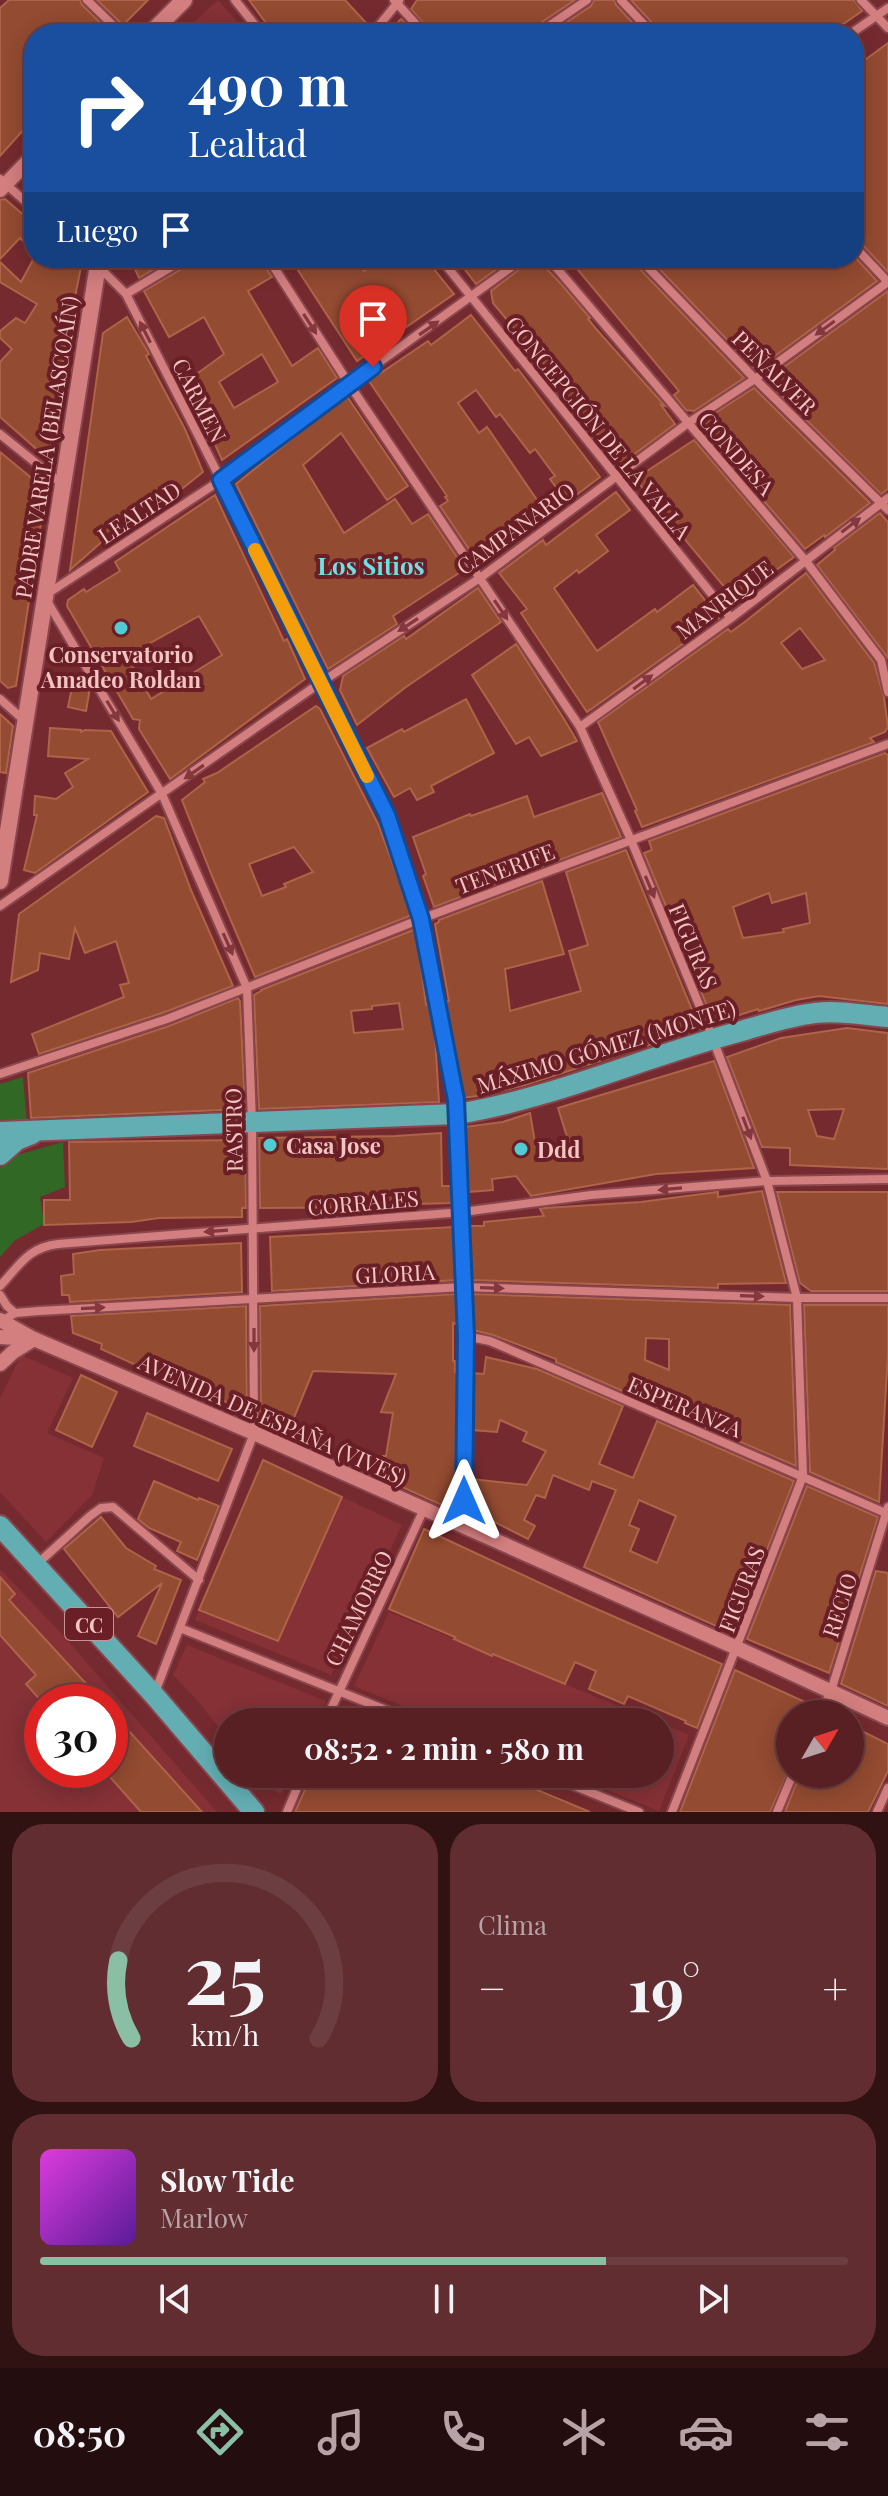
<!DOCTYPE html>
<html lang="es">
<meta charset="utf-8">
<style>
body{margin:0;font-family:"Playfair Display",serif;background:#612d30;color:#f1f3f6;height:100vh;display:flex;flex-direction:column;font-size:30px;white-space:nowrap}
*{box-sizing:border-box;margin:0}
p{font-size:26px;color:#b7a3a6}
.icon{flex:none;width:44px;height:44px;fill:none;stroke:currentColor;stroke-width:2;stroke-linecap:round;stroke-linejoin:round}
.map{position:relative;height:1812px;overflow:hidden}
.sheet{display:flex;flex-direction:column;gap:12px;padding:12px;background:#301213;flex:1}
.sheet>*{flex:none}
.banner{position:absolute;left:24px;top:24px;width:840px;height:244px;border-radius:32px;box-shadow:0 4px 20px #0003,0 0 0 2px #6d3e41;background:#1a4fa0;color:#fff;overflow:hidden}
.needle{width:52px;rotate:51deg}
.controls{position:absolute;left:776px;top:1700px;display:grid;gap:16px}
.controls a{display:grid;place-items:center;width:88px;height:88px;border-radius:50%;background:#582023;box-shadow:0 4px 20px #0003,0 0 0 2px #6d3e41;font-size:40px}
.speed{position:absolute;left:24px;top:1684px;display:flex;gap:16px;font-size:40px;font-weight:700;text-align:center}
.speed>*{display:grid;place-content:center;width:104px;height:104px;border-radius:50%;background:#582023;box-shadow:0 4px 20px #0003,0 0 0 2px #6d3e41;line-height:1}
.speed .limit{border:12px solid #d22;background:#fff;color:#111}
.pin{position:absolute;display:grid;place-items:center;width:68px;height:68px;color:#fff;margin:-82px -34px;border-radius:50% 50% 50% 0;rotate:-45deg;box-shadow:0 0 8px #0007}
.pin .icon{rotate:45deg}
.me{position:absolute;width:88px;margin:-44px;rotate:0deg;stroke-linejoin:round;filter:drop-shadow(0 0 6px #0008)}
.turn{display:flex;align-items:center;gap:28px;height:168px;padding:0 32px;font-size:36px}
.turn .icon{width:104px;height:104px;stroke-width:2.5}
.turn b{display:block;font-size:56px;line-height:68px}
.then{display:flex;align-items:center;height:76px;padding:0 32px;background:#0003;gap:16px;font-size:30px}
.big{font-size:60px;font-weight:700;line-height:1.1}
.sheet .tile{flex:1;display:flex;flex-direction:column;justify-content:center;gap:12px;min-width:0;padding:0 28px;border-radius:32px;background:#612d30}
.sheet .dial{align-items:center;gap:0}
.dial svg{height:208px;overflow:visible;fill:none;stroke:#6d3e41;stroke-width:7;stroke-linecap:round;text-anchor:middle}
.dial text{fill:#f1f3f6;stroke:none}
.song{display:flex;align-items:center;gap:24px}
.cover{width:96px;height:96px;border-radius:12px;background:linear-gradient(135deg,hsl(300 70% 55%),hsl(270 70% 35%))}
.played{height:8px;border-radius:4px;background:linear-gradient(90deg,#8abfa5 70%,#6d3e41 70%)}
.keys{display:flex;justify-content:space-around;direction:ltr}
.heat{display:flex;justify-content:space-between;align-items:center;font-size:44px;direction:ltr}
.sheet .tiles{flex:1;display:grid;gap:12px;grid-template-columns:1fr 1fr}
.tile:last-child{grid-column:span 2}
.trip{position:absolute;left:214px;top:1708px;width:460px;height:80px;border-radius:40px;background:#582023;box-shadow:0 4px 20px #0003,0 0 0 2px #6d3e41;font-weight:700;line-height:80px;text-align:center}
.dock{display:flex;height:128px;justify-content:space-around;align-items:center;background:#230d0e;color:#b7a3a6}
.dock .icon{width:56px;height:56px}
.dock .selected{color:#8abfa5}
.dock b{font-size:36px;color:#f1f3f6}
.map>svg:first-child{display:block}
.built{fill:#853136;fill-rule:evenodd}
.green{fill:#326825}
.building{fill:#934b31;stroke:#af6349;stroke-width:2;fill-rule:evenodd}
.lines{fill:none;stroke-linecap:round;stroke-linejoin:round}
.minor-casing{stroke:#88464d;stroke-width:12}
.tertiary-casing{stroke:#88464d;stroke-width:18}
.secondary-casing{stroke:#88464d;stroke-width:20}
.primary-casing{stroke:#88464d;stroke-width:24}
.minor{stroke:#d37e7f;stroke-width:8}
.tertiary{stroke:#d37e7f;stroke-width:14}
.secondary{stroke:#d37e7f;stroke-width:16}
.primary{stroke:#63aeb3;stroke-width:20}
.oneway{fill:#84373c}
.route-casing{stroke:#114b97;stroke-width:20}
.route{stroke:#1a73e8;stroke-width:14}
.slow{stroke:#f59e0b;stroke-width:14}
.poi-dot{fill:#51ccd2;stroke:#691f25;stroke-width:3}
.labels{text-anchor:middle;dominant-baseline:central;stroke-width:8;stroke-linejoin:round;paint-order:stroke}
.shield{fill:#691f25;stroke:#c99294;stroke-width:2}
.shield-label{font-size:20px;font-weight:bold;fill:#f2c4c3}
.street-label{font-size:22px;fill:#f2c4c3;stroke:#691f25}
.poi-label{font-size:22px;font-weight:bold;fill:#f2c4c3;stroke:#691f25;text-anchor:start}
.neighbourhood-label{font-size:24px;font-weight:bold;fill:#72dee3;stroke:#691f25}
</style>
<div class="map">
<svg width="888" height="1812" viewBox="0 0 888 1812">
<rect width="100%" height="100%" fill="#752a2f"/>
<!-- built -->
<g class="built">
<polygon points="218,0 248,34 181,34"/>
<polygon points="21,1355 73,1378 47,1433 104,1458 92,1495 46,1542 0,1492 0,1398"/>
<polygon points="263,1460 402,1525 331,1675 195,1620"/>
<path d="M0,1569L61,1633L217,1812H0ZM42,1702H110V1770H42Z"/>
<polygon points="389,1612 657,1722 442,1722 354,1686"/>
<polygon points="187,1645 326,1701 316,1722 228,1722 228,1739 197,1700 173,1675"/>
<polygon points="660,1723 689,1735 659,1811 568,1774 660,1774"/>
<polygon points="256,1774 291,1774 281,1795 263,1783"/>
</g>
<!-- green -->
<g class="green">
<polygon points="23,1077 27,1123 0,1123 0,1084"/>
<polygon points="63,1142 65,1187 40,1197 44,1224 14,1241 0,1257 0,1168 14,1156"/>
</g>
<!-- building -->
<g class="building">
<polygon points="9,0 80,0 82,5 112,34 34,34 34,118 0,156 0,8"/>
<polygon points="97,0 148,0 123,25"/>
<polygon points="249,0 345,0 369,26 365,34 274,34"/>
<polygon points="417,0 575,0 533,28 530,34 432,34 411,9"/>
<polygon points="594,0 614,0 616,5 643,34 549,34 591,6"/>
<polygon points="631,0 854,0 862,11 829,34 660,34 658,29"/>
<polygon points="401,19 416,34 386,34"/>
<polygon points="888,43 888,272 859,241 854,239 854,135 864,127 854,115 854,68"/>
<polygon points="5,199 34,224 34,251 20,238 0,259 0,200"/>
<polygon points="854,256 877,281 756,370 649,258 743,258 751,267 763,258 854,258"/>
<polygon points="34,258 71,258 81,267 65,347 49,460 0,417 0,362 12,349 0,338 0,331 16,318 25,323 37,304 0,282 0,262 21,282"/>
<polygon points="130,258 172,258 139,278"/>
<path d="M193,258H259L272,277L248,291L292,366L318,348L337,378L222,460L187,381L224,354L204,317L169,337L144,291L190,264ZM262,354L278,382L234,408L219,382Z"/>
<polygon points="290,258 355,258 364,271 383,258 425,258 454,294 357,361"/>
<polygon points="456,258 512,258 476,284"/>
<polygon points="568,258 632,258 634,263 744,378 694,411 686,410 674,395 679,391"/>
<polygon points="530,261 544,266 562,285 590,318 588,319 597,330 665,406 661,405 675,424 621,464 556,382 558,381 493,303 491,291"/>
<polygon points="888,291 888,489 881,494 766,380"/>
<polygon points="471,315 515,371 518,369 600,477 567,502 550,479 555,476 535,449 530,453 500,414 496,417 476,390 458,403 479,433 487,427 548,516 533,526 531,524 477,561 440,506 448,501 445,497 447,496 369,381 428,341 431,345"/>
<polygon points="127,317 149,354 146,356 185,429 203,472 168,500 167,499 148,512 147,510 105,539 70,570 103,333"/>
<polygon points="754,388 870,503 825,537 824,535 805,549 705,432 710,429 703,421"/>
<polygon points="346,395 408,486 387,500 341,433 303,465 344,533 395,499 412,524 428,514 465,569 393,616 397,624 328,669 236,484"/>
<polygon points="694,440 794,557 735,600 635,479"/>
<polygon points="0,452 46,490 16,686 8,688 0,681"/>
<polygon points="616,492 630,510 596,535 608,551 579,573 577,570 554,588 597,651 655,609 657,612 693,585 719,618 587,712 521,613 527,609 499,573 543,540 546,545"/>
<path d="M215,495L284,641L287,639L305,679L170,779L139,729L140,720L133,719L67,606L68,600L84,589L86,592L120,571L115,562ZM199,616L222,655L151,699L127,656Z"/>
<polygon points="880,513 888,522 888,658 817,565 835,550 834,548"/>
<path d="M806,573L874,663L884,697L888,727L885,732L870,738L874,742L642,827L635,811L637,810L598,722L728,629L731,632L746,621ZM800,628L825,660L802,669L781,643Z"/>
<polygon points="478,588 501,622 406,687 357,725 340,690 343,676 404,636 406,639"/>
<polygon points="516,644 564,719 577,741 541,756 529,737 516,744 472,675"/>
<polygon points="73,683 90,688 86,711 68,707"/>
<polygon points="466,699 494,753 431,786 434,792 417,800 410,788 394,797 367,748 402,729 404,732"/>
<path d="M316,706L320,709L378,824L412,915L255,977L212,876L182,800L205,782L203,779L217,773ZM294,847L313,872L284,884L286,887L262,896L249,864Z"/>
<polygon points="0,714 13,726 6,773 0,772"/>
<polygon points="50,728 81,730 81,732 85,730 111,731 148,792 35,873 24,870 37,815 34,815 35,796 56,799 73,787 65,773 88,759 48,756"/>
<path d="M885,753L888,755V1004L819,996L796,1000L759,1011L758,1009L714,1023L644,853L652,850L649,841ZM769,893L772,903L806,893L810,923L783,929L784,932L743,938L733,907Z"/>
<polygon points="602,793 621,837 434,907 423,876 426,874 413,837 470,814 471,816 527,796 534,817"/>
<polygon points="156,816 164,818 191,890 233,986 165,1012 39,1054 32,1034 124,997 120,985 129,983 116,941 85,953 75,928 69,959 40,953 38,970 11,982 19,914"/>
<polygon points="626,850 700,1029 525,1085 484,1095 463,1098 444,1002 449,1001 435,924 439,922 439,920 542,881 564,954 505,969 510,1011 581,991 569,951 588,945 566,872"/>
<path d="M416,929L426,1005L430,1004L434,1021L439,1102L259,1109L254,995L261,991V990ZM399,1003L403,1029L354,1033L351,1011L372,1009V1006Z"/>
<polygon points="238,998 240,1001 245,1109 31,1118 28,1073 169,1026"/>
<path d="M847,1028L888,1033V1169L790,1165V1148L762,1147L727,1057L781,1038ZM844,1109L834,1139L817,1136L808,1110Z"/>
<polygon points="714,1061 754,1168 656,1174 531,1196 516,1176 492,1179 493,1190 469,1192 464,1127 503,1122 530,1113 538,1160 573,1156 558,1108"/>
<polygon points="441,1133 442,1186 453,1186 453,1203 414,1204 414,1207 260,1208 259,1138 396,1136"/>
<polygon points="245,1140 246,1208 242,1208 242,1217 159,1218 131,1222 44,1225 44,1200 70,1200 69,1142"/>
<polygon points="762,1191 786,1283 718,1284 718,1288 471,1280 468,1226 484,1226 484,1222 544,1216 540,1209 545,1208 641,1202 718,1192 718,1197"/>
<polygon points="777,1192 888,1192 888,1291 811,1291 800,1283"/>
<polygon points="454,1227 457,1280 272,1291 270,1237"/>
<polygon points="241,1243 242,1292 70,1302 69,1295 62,1295 61,1276 74,1274 73,1254 100,1250"/>
<polygon points="457,1294 459,1325 453,1323 453,1361 455,1361 455,1372 459,1372 457,1512 380,1477 383,1456 386,1456 393,1413 381,1412 396,1374 313,1371 289,1430 261,1419 260,1306"/>
<path d="M471,1294L790,1305L796,1466L556,1362V1359L493,1335L473,1330ZM646,1338L669,1339V1370L645,1360Z"/>
<polygon points="804,1305 888,1305 888,1354 879,1502 810,1472"/>
<polygon points="246,1306 247,1413 190,1383 190,1390 101,1349 102,1344 73,1333 71,1316"/>
<path d="M486,1357L537,1369L623,1406L599,1464L633,1478L657,1421L794,1481L734,1634L584,1567L616,1490L592,1481L589,1490L553,1475L545,1498L536,1495L524,1520L535,1526L528,1539L471,1510L472,1479L527,1485L546,1451L523,1441L527,1432L500,1420L497,1432L472,1430L473,1373L484,1374ZM639,1500L676,1516L657,1563L630,1551L639,1529L629,1525Z"/>
<polygon points="81,1375 117,1392 92,1447 56,1430"/>
<polygon points="147,1413 232,1449 218,1481 134,1446"/>
<polygon points="263,1460 342,1497 278,1641 199,1610"/>
<polygon points="154,1481 198,1500 199,1498 219,1506 197,1560 177,1551 181,1542 149,1528 138,1519"/>
<polygon points="807,1486 878,1517 829,1673 747,1639"/>
<polygon points="101,1517 126,1548 156,1566 154,1569 181,1580 156,1644 138,1636 162,1583 118,1617 64,1549"/>
<polygon points="424,1529 583,1603 722,1664 697,1728 685,1723 686,1721 628,1696 624,1704 589,1689 596,1671 575,1662 565,1684 493,1654 492,1656 454,1639 455,1637 389,1609"/>
<polygon points="876,1571 888,1573 888,1706 841,1684"/>
<polygon points="0,1577 15,1594 9,1600 103,1702 42,1702 26,1684 36,1675 0,1635"/>
<polygon points="735,1670 816,1707 813,1714 790,1714 790,1768 770,1812 680,1812"/>
<polygon points="343,1707 375,1722 336,1722"/>
<polygon points="110,1710 202,1812 141,1812 110,1777"/>
<polygon points="850,1725 888,1744 888,1771 868,1812 785,1812 800,1774 850,1774"/>
<polygon points="312,1774 499,1774 590,1812 295,1812"/>
</g>
<g class="lines">
<!-- minor casing -->
<g class="minor-casing">
<g id="minor">
<polyline points="87,0 122,34"/>
<polyline points="235,0 262,34"/>
<polyline points="394,0 425,34"/>
<polyline points="621,0 653,34"/>
<polyline points="861,0 888,28"/>
<polyline points="372,34 399,1"/>
<polyline points="537,34 587,0"/>
<polyline points="850,34 888,8"/>
<polyline points="0,179 34,209"/>
<polyline points="90,258 126,294 221,480 387,815 421,919 456,1100 466,1336 464,1527"/>
<polyline points="268,258 349,384 580,727 631,840 709,1029 767,1181 797,1298 803,1476 672,1812"/>
<polyline points="440,258 731,618"/>
<polyline points="548,258 805,560 881,660 888,692"/>
<polyline points="639,258 755,379 888,510"/>
<polyline points="126,294 186,258"/>
<polyline points="0,434 62,484"/>
<polyline points="0,699 26,722"/>
<polyline points="580,727 731,618 888,498"/>
<polyline points="0,906 320,683 480,578 688,423 755,379 888,282 854,246"/>
<polyline points="0,1074 167,1019 421,919 888,744"/>
<path d="M0,1286C20,1265 27,1248 58,1244L463,1212L591,1195L767,1181L888,1179"/>
<polyline points="0,1295 7,1306 15,1313"/>
<polyline points="2,1321 15,1313 39,1311 463,1287 797,1298 888,1298"/>
<polyline points="466,1336 490,1341 888,1514"/>
<polyline points="36,1565 90,1516 101,1508 113,1507 199,1580"/>
<polyline points="180,1628 416,1722"/>
<polyline points="154,1695 254,1433 252,1122 247,988 162,794 44,596 221,480 349,384 524,258"/>
<polyline points="820,1714 831,1691 888,1507"/>
<polyline points="325,1722 424,1509"/>
<polyline points="545,1774 639,1812"/>
<polyline points="287,1812 303,1774"/>
<polyline points="777,1812 793,1774"/>
<polyline points="877,1812 888,1788"/>
</g>
</g>
<!-- tertiary casing -->
<g class="tertiary-casing">
<g id="tertiary">
<polyline points="0,190 34,155"/>
<polyline points="0,1320 34,1339 254,1433 737,1648 888,1718"/>
<polyline points="0,1337 30,1339"/>
<polyline points="0,1364 13,1352 34,1339"/>
</g>
</g>
<!-- secondary casing -->
<g class="secondary-casing">
<g id="secondary">
<polyline points="150,34 184,0"/>
<polyline points="0,881 99,258"/>
</g>
</g>
<!-- primary casing -->
<g class="primary-casing">
<g id="primary">
<path d="M0,1132L457,1114C554,1098 644,1057 738,1032C763,1025 789,1016 815,1013C839,1010 864,1015 888,1017"/>
<polyline points="0,1155 17,1140 32,1134"/>
<polyline points="0,1526 154,1695 254,1812"/>
</g>
</g>
<!-- minor -->
<use href="#minor" class="minor"/>
<!-- tertiary -->
<use href="#tertiary" class="tertiary"/>
<!-- secondary -->
<use href="#secondary" class="secondary"/>
<!-- primary -->
<use href="#primary" class="primary"/>
</g>
<!-- one-way arrows -->
<defs><path id="oneway-solid" d="M-6-.8H1V-3.2L6.5 0L1 3.2V.8H-6Z" transform="scale(2)"/></defs>
<g class="oneway">
<use href="#oneway-solid" transform="translate(310 324) rotate(57)"/>
<use href="#oneway-solid" transform="translate(429 328) rotate(-35)"/>
<use href="#oneway-solid" transform="translate(825 328) rotate(144)"/>
<use href="#oneway-solid" transform="translate(145 332) rotate(-117)"/>
<use href="#oneway-solid" transform="translate(851 525) rotate(-37)"/>
<use href="#oneway-solid" transform="translate(501 610) rotate(56)"/>
<use href="#oneway-solid" transform="translate(408 625) rotate(147)"/>
<use href="#oneway-solid" transform="translate(643 682) rotate(-36)"/>
<use href="#oneway-solid" transform="translate(113 711) rotate(59)"/>
<use href="#oneway-solid" transform="translate(194 772) rotate(145)"/>
<use href="#oneway-solid" transform="translate(650 887) rotate(67)"/>
<use href="#oneway-solid" transform="translate(228 944) rotate(66)"/>
<use href="#oneway-solid" transform="translate(747 1128) rotate(69)"/>
<use href="#oneway-solid" transform="translate(670 1189) rotate(175)"/>
<use href="#oneway-solid" transform="translate(216 1231) rotate(176)"/>
<use href="#oneway-solid" transform="translate(492 1288) rotate(2)"/>
<use href="#oneway-solid" transform="translate(752 1296) rotate(2)"/>
<use href="#oneway-solid" transform="translate(93 1308) rotate(-3)"/>
<use href="#oneway-solid" transform="translate(254 1340) rotate(90)"/>
</g>
<g class="lines">
<!-- route casing -->
<g class="route-casing">
<polyline id="route" points="373,367 221,480 387,815 421,919 456,1100 466,1336 464,1501"/>
</g>
<!-- route -->
<use href="#route" class="route"/>
<!-- slow -->
<polyline class="slow" points="255,550 367,776"/>
</g>
<!-- markers -->
<g class="poi-dot">
<circle cx="121" cy="628" r="8"/>
<circle cx="270" cy="1145" r="8"/>
<circle cx="521" cy="1149" r="8"/>
</g>
<g class="labels">
<!-- shield labels -->
<rect class="shield" x="65" y="1608" width="48" height="32" rx="6"/>
<g class="shield-label">
<text x="89" y="1624">CC</text>
</g>
<!-- street labels -->
<g class="street-label">
<text transform="translate(775 372) rotate(45)">PEÑALVER</text>
<text transform="translate(200 400) rotate(63)">CARMEN</text>
<text transform="translate(599 427) rotate(51)">CONCEPCIÓN DE LA VALLA</text>
<text transform="translate(46 447) rotate(-81)">PADRE VARELA (BELASCOAÍN)</text>
<text transform="translate(737 453) rotate(49)">CONDESA</text>
<text transform="translate(139 512) rotate(-33)">LEALTAD</text>
<text transform="translate(515 528) rotate(-36)">CAMPANARIO</text>
<text transform="translate(724 599) rotate(-37)">MANRIQUE</text>
<text transform="translate(505 868) rotate(-21)">TENERIFE</text>
<text transform="translate(694 946) rotate(67)">FIGURAS</text>
<text transform="translate(606 1046) rotate(-17)">MÁXIMO GÓMEZ (MONTE)</text>
<text transform="translate(233 1130) rotate(-91)">RASTRO</text>
<text transform="translate(363 1202) rotate(-5)">CORRALES</text>
<text transform="translate(395 1273) rotate(-3)">GLORIA</text>
<text transform="translate(685 1406) rotate(23)">ESPERANZA</text>
<text transform="translate(273 1419) rotate(24)">AVENIDA DE ESPAÑA (VIVES)</text>
<text transform="translate(741 1589) rotate(-69)">FIGURAS</text>
<text transform="translate(839 1605) rotate(-72)">RECIO</text>
<text transform="translate(358 1608) rotate(-64)">CHAMORRO</text>
</g>
<!-- poi labels -->
<g class="poi-label">
<text x="121" y="654" text-anchor="middle">Conservatorio<tspan x="121" dy="25">Amadeo Roldan</tspan></text>
<text x="286" y="1145">Casa Jose</text>
<text x="537" y="1149">Ddd</text>
</g>
<!-- neighbourhood labels -->
<g class="neighbourhood-label">
<text x="371" y="565">Los Sitios</text>
</g>
</g>
</svg>
<div class="controls">
<a><svg class="needle" viewBox="-14 -14 28 28"><path d="M0-13l5 13h-10z" fill="#e53935"/><path d="M0 13l5-13h-10z" fill="#b7a3a6"/></svg></a>
</div>
<div class="speed"><div class="limit">30</div></div>
<div class="pin" style="left:373px;top:367px;background:#d93025"><svg class="icon" aria-label="arrive" viewBox="0 0 24 24"><path d="M6 21V4h12l-3 4 3 4H6"/></svg></div>
<svg class="me" style="left:464px;top:1501px" viewBox="-20 -20 40 40"><path d="M0-17L14 15 0 8-14 15z" fill="#1a73e8" stroke="#fff" stroke-width="4"/></svg>
<div class="trip">08:52 · 2 min · 580 m</div>
<div class="banner">
<div class="turn"><svg class="icon" aria-label="right" viewBox="0 0 24 24"><path d="M7 20v-9h11M14 6l5 5-5 5"/></svg><div><b>490 m</b>Lealtad</div></div>
<div class="then">Luego<svg class="icon" aria-label="arrive" viewBox="0 0 24 24"><path d="M6 21V4h12l-3 4 3 4H6"/></svg></div>
</div>
</div>
<section class="sheet">
<div class="tiles">
<div class="tile dial"><svg viewBox="0 0 100 80">
<path d="M14 69A42 42 0 1 1 86 69"/>
<path d="M14 69A42 42 0 0 1 9 39" stroke="#8abfa5"/>
<text x="50" y="56" font-size="32" font-weight="700">25</text>
<text x="50" y="72" font-size="11">km/h</text>
</svg></div>
<div class="tile"><p>Clima</p>
<div class="heat"><a>−</a><b class="big">19°</b><a>+</a></div>
</div>
<div class="tile">
<div class="song"><i class="cover"></i><div><b>Slow Tide</b><p>Marlow</p></div></div>
<div class="played"></div>
<div class="keys"><svg class="icon" aria-label="previous" viewBox="0 0 24 24"><path d="M18 5L8 12l10 7zM5 5v14"/></svg><svg class="icon" aria-label="pause" viewBox="0 0 24 24"><path d="M8 5v14M16 5v14"/></svg><svg class="icon" aria-label="next" viewBox="0 0 24 24"><path d="M6 5l10 7-10 7zM19 5v14"/></svg></div>
</div>
</div>
</section>
<nav class="dock">
<b>08:50</b>
<svg class="icon selected" aria-label="directions" viewBox="0 0 24 24"><path d="M12 3l9 9-9 9-9-9zM9 14v-3h6M13 9l2 2-2 2"/></svg>
<svg class="icon" aria-label="music" viewBox="0 0 24 24"><path d="M9 18V5l10-2v13"/><circle cx="6" cy="18" r="3"/><circle cx="16" cy="16" r="3"/></svg>
<svg class="icon" aria-label="phone" viewBox="0 0 24 24"><path d="M5 4h4l2 5-3 2q2 4 5 5l2-3 5 2v4C11 20 4 13 5 4z"/></svg>
<svg class="icon" aria-label="climate" viewBox="0 0 24 24"><path d="M12 3v18M4 7l16 10M4 17L20 7"/></svg>
<svg class="icon" aria-label="car" viewBox="0 0 24 24"><path d="M5 17H2v-5l4-1 3-4h7l3 4 3 1v5h-3M9 17h6M6 11h13"/><circle cx="7" cy="17" r="2"/><circle cx="17" cy="17" r="2"/></svg>
<svg class="icon" aria-label="filters" viewBox="0 0 24 24"><path d="M4 7h16M4 17h16"/><circle cx="9" cy="7" r="2"/><circle cx="15" cy="17" r="2"/></svg>
</nav>
